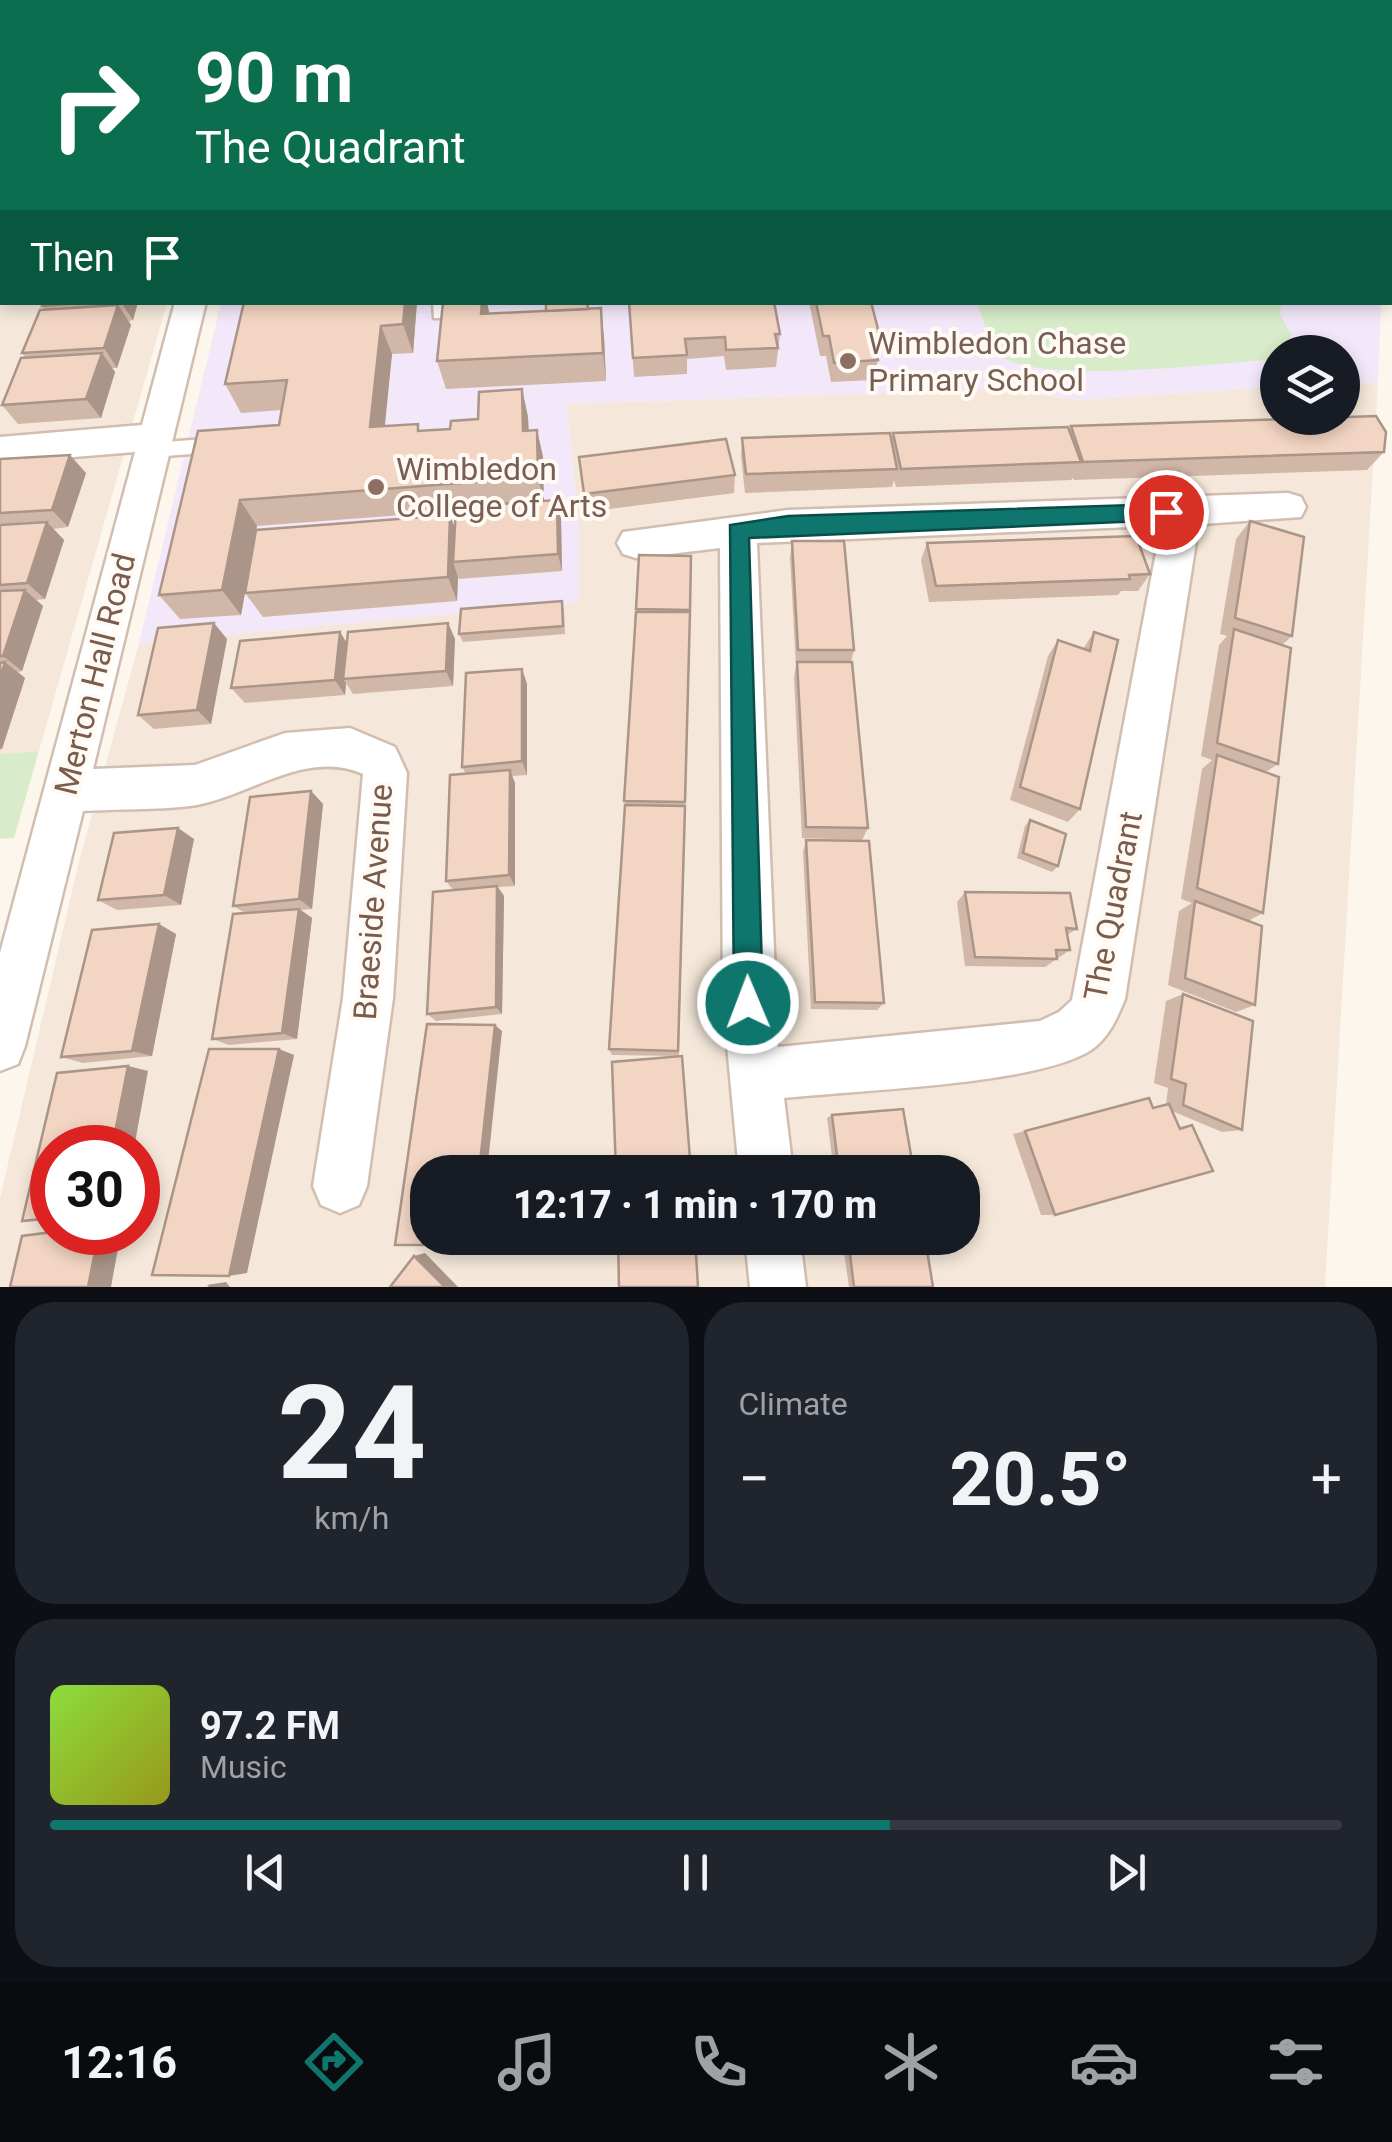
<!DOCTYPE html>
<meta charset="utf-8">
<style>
body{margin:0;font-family:Roboto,sans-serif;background:#20242c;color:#f1f3f6;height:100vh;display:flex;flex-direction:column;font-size:38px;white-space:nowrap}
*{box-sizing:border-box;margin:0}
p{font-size:32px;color:#9ea1a6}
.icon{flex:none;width:55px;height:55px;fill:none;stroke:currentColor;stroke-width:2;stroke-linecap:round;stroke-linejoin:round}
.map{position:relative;height:1287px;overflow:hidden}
.panel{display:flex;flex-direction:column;gap:15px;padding:15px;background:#0d0f14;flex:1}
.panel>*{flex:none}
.banner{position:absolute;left:0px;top:0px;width:1392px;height:305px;box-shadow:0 5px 15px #0003;background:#0b6e4f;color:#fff;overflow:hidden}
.tools{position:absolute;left:1260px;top:335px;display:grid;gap:20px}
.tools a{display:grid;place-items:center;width:100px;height:100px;border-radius:50%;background:#171b24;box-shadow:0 5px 15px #0003;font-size:50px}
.speed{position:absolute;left:30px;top:1125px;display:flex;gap:20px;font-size:50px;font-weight:700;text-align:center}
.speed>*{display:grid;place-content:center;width:130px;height:130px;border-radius:50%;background:#171b24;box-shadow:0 5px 15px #0003;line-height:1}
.speed .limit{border:15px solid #d22;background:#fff;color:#111}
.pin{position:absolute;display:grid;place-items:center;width:85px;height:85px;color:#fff;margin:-42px;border:5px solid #fff;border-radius:50%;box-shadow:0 2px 10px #0007}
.me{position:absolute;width:110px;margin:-55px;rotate:359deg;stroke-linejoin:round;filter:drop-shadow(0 0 8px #0008)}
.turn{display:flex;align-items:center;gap:35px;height:210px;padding:0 30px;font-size:45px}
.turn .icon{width:130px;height:130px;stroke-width:2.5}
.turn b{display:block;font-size:70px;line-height:85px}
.then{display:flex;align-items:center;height:95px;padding:0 30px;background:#0003;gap:20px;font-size:38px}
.big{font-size:75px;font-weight:800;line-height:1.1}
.panel .tile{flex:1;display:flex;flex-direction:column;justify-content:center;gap:15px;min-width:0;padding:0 35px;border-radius:40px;background:#20242c}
.panel .dial{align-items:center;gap:0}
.dial b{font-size:130px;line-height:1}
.song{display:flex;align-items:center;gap:30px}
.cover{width:120px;height:120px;border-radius:15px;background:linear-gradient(135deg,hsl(90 70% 55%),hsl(60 70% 35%))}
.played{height:10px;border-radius:5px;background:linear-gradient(90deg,#0f766e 65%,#363941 65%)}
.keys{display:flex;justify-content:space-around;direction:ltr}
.heat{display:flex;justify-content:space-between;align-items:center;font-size:55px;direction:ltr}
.panel .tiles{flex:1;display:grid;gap:15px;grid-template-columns:1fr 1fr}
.tile:last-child{grid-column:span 2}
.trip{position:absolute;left:410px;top:1155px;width:570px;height:100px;border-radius:40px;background:#171b24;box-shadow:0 5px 15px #0003;font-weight:800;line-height:100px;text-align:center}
.dock{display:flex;height:160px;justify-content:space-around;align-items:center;background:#090b0e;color:#9ea1a6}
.dock .icon{width:70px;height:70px}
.dock .selected{color:#0f766e}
.dock b{font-size:45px;color:#f1f3f6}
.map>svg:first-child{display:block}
.residential{fill:#f5e8da;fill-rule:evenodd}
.education{fill:#f3e8fa}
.green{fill:#d8ecc9}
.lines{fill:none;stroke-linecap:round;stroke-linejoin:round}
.lane-casing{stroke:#d1beb0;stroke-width:5}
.street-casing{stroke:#d1beb0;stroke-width:5}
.lane{fill:#fff;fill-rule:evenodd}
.street{fill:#fff;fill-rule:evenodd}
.wall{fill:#d1b7a8}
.shaded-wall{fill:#aa9588}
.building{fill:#f3d5c3;stroke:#aa9588;stroke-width:2.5}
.route{fill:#0f766e;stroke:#0a4d48;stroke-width:2.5}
.education-dot{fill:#8d6e63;stroke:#fffaf3;stroke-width:4}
.labels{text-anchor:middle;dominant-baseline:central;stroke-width:8;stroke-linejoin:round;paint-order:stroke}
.education-label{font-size:32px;fill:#785e54;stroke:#fffaf3;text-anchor:start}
.street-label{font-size:32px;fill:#7a5c4d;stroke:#fffaf3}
</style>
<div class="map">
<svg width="1392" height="1287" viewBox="0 0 1392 1287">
<rect width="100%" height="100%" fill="#fdf6ec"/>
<!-- residential -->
<g class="residential">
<polygon points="0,0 251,0 2,2 2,302 167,303 39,751 0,754"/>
<polygon points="485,0 1387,0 1387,2 534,2"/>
<path d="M1378,383L1325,1287H0V1198L79,862L139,643L578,602L579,525L566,404L1004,389L1079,400L1277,387L1278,418H1342L1343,384ZM52,1148H138V1232H52ZM428,1172H962V1238H428Z"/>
</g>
<!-- education -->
<polygon class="education" points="221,303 1381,303 1378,383 1343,384 1342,352 1278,352 1277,387 1079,400 1004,389 567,404 579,525 579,602 139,643"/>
<!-- green -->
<g class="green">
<path d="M977,303H1281L1280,314L1291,335L1286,346L1267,360C1219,363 1026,387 998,353C988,340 983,317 977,303Z"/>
<polygon points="39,751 14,838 0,839 0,754"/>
</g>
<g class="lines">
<!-- lane casing -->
<g class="lane-casing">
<g id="lane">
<polygon points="433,302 449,302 446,318 434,318"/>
<polygon points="219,438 228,445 219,452 151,457 142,450 151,443"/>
</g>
</g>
<!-- street casing -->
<g class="street-casing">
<g id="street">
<polygon points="736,0 760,0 760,2 737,2"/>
<polygon points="975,0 999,0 1000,2 977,2"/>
<polygon points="1185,0 1209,0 1211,2 1187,2"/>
<path d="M175,302H206L93,769L195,765L285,733L350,728L395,747L407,773L393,998L367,1186L359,1205L340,1213L321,1205L313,1186L343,998L363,774C304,748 248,798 191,806C156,810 118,809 83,811L25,1046L18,1064L0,1071V953L135,452L0,463V437L142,425Z"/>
<path d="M1288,493L1301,497L1306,507L1301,517L1189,525L1196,542L1125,999C1117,1018 1109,1038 1091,1050C1038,1085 855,1090 784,1098L793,1172H739L723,1003L720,548L636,558L623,554L617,543L623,532L788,510ZM1153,526L1158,542L1072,1000L1059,1012L1040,1021L778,1047L757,543Z"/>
<polygon points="745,1238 800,1238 806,1287 750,1287"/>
</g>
</g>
<!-- lane -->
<use href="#lane" class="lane"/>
<!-- street -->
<use href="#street" class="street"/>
</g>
<!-- wall -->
<g class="wall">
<rect x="568" y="0" width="20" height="2"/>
<rect x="671" y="0" width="49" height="2"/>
<polygon points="1015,0 1063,0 1065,2 1016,2"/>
<polygon points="1136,0 1192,0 1193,2 1137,2"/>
<polygon points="1226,0 1285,0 1287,2 1227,2"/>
<polygon points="1331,0 1392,0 1392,45 1390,49 1390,2 1330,2"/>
<polygon points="43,302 138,302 133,320 129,321 131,325 117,368 112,368 115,372 101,418 18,424 2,405 25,357 22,353 45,309 42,306"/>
<polygon points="417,302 413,353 392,354 384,426 421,431 450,429 478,419 522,389 528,417 529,430 537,430 543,457 543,501 561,518 562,571 459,579 458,577 457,601 263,617 245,593 454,527 455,511 257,526 241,615 180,619 159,595 279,425 282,410 241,413 225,384"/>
<polygon points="443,302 487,302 489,314 546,311 589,302 589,309 604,337 606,381 446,389 437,361"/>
<polygon points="629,302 780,334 776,367 726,370 724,356 687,359 687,374 634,377"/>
<polygon points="809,302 871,302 879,333 875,350 878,360 873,380 831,382 826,356 820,356"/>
<polygon points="1071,426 1384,452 1367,470 1074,480 1073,478 1071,480 896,487 894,480 892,487 745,493 741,456 742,438 891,441 893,433 1069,430"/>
<polygon points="579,457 735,475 734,493 586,512"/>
<polygon points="0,459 86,473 68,527 53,529 64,540 45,599 36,600 43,606 22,671 18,672 25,678 2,749 0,750"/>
<polygon points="1250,521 1292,636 1282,645 1278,764 1266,772 1263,913 1248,921 1255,1005 1236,1012 1168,985 1179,911 1192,903 1181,899 1202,769 1212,760 1201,756 1219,645 1227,636 1220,634 1236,539"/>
<polygon points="792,541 854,650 851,662 868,828 862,840 802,838 794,677 796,666 790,558"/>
<polygon points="927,543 1150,574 1138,591 1121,591 1118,595 929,602 921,560"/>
<polygon points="639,555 691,573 679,1056 677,1056 612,1055 609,1049 625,805"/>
<polygon points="564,609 565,634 463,642 459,634"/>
<polygon points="448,623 455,639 453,686 353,694 346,683 345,695 245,703 231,688 347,643"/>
<polygon points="1094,632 1080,809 1068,822 1010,800 1048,656 1058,640 1083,649"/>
<polygon points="227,639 211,724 154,729 138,715"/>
<polygon points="522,669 527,684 527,775 512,776 515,783 515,886 498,887 504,896 502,1014 436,1021 427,1014 453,890 446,881 466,774 462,767"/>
<polygon points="311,791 323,804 312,909 301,910 312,918 297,1039 229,1045 212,1039 245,913 233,906"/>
<polygon points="1030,820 1058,866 1052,872 1017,858 1025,826"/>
<polygon points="194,839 181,905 117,910 98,900"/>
<polygon points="806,840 884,1003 877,1010 811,1009 803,852"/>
<polygon points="965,892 1077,929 1067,935 1070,950 1045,967 965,966 957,902"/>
<polygon points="176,934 152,1056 83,1063 61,1057"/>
<polygon points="1183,994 1242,1130 1222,1132 1172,1111 1179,1127 1192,1125 1055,1215 1041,1215 1013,1134 1132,1102 1153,1108 1166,1105 1168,1088 1154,1083 1166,1001"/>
<polygon points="832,1115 914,1172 834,1172 827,1118"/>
<polygon points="842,1238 925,1238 933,1287 849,1287"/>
</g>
<!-- shaded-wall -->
<g class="shaded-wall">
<polygon points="0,26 2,31 2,58 0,63"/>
<polygon points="121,302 138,302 133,320"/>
<polygon points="405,302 417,302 413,353 403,324"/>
<polygon points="482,302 487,302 490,317 481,314"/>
<polygon points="118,305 131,325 117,368 104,348"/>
<polygon points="601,308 604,337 606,381 603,353"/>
<polygon points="381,326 392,354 382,455 370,427"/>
<polygon points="102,353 115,372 101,418 86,399"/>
<polygon points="522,389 528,417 529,458 523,431"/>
<polygon points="537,430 543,457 544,504 538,477"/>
<polygon points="70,455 86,473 68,527 52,510"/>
<polygon points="240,500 257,526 241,615 222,590"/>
<polygon points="557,500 561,518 562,571 558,554"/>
<polygon points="450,515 460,541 453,562 458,577 457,601 448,577"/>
<polygon points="47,522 64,540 45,599 27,583"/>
<polygon points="25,590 43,606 22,671 3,656"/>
<polygon points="214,623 227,639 211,724 197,710"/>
<polygon points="448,623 455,639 453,686 446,671"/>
<polygon points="340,632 350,648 343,679 346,683 345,695 335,680"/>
<polygon points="5,662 25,678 2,749 0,748 0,678"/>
<polygon points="522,669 527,684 527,775 522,761"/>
<polygon points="510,770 515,783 515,886 509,875"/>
<polygon points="311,791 323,804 312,909 299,899"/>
<polygon points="178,828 194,839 181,905 164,895"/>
<polygon points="497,886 504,896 502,1014 496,1007"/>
<polygon points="299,909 312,918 297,1039 282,1033"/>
<polygon points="159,924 176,934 152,1056 132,1051"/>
<polygon points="495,1025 502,1031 487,1172 479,1172"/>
<polygon points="279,1049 294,1055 247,1273 229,1276"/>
<polygon points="128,1066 148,1071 134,1148 112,1148"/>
<polygon points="99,1232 121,1232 111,1287 88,1287"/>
<polygon points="472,1238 480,1238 479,1243 471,1245"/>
<polygon points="425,1253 458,1287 445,1287 414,1256"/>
<polygon points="226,1282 230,1287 209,1287 207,1285"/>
</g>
<!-- building -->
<g class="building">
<polygon points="782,0 832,0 832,2 789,2 782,1"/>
<polygon points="934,0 969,0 970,2 935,2"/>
<polygon points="1029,0 1063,0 1065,2 1030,2"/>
<polygon points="1155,0 1192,0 1193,2 1157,2"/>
<polygon points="1248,0 1285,0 1287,2 1249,2"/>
<polygon points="1352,0 1392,0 1392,12 1390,12 1390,2 1364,2 1363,1"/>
<polygon points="0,2 11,2 2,2 2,17 0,20"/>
<polygon points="43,302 90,302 42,306"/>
<polygon points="244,302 405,302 403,324 381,326 370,427 418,424 418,431 450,429 451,421 478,419 479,392 522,389 523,431 537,430 538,477 240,500 222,590 159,595 198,431 279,425 287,380 225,384"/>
<polygon points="443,302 482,302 481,314 601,308 603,353 437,361"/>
<polygon points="546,302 587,302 588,309 546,311"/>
<polygon points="629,302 774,302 780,334 775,334 778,348 726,350 725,337 685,339 687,355 633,358"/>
<polygon points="816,302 871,302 879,333 871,333 878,360 834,363 829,336 823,336"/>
<polygon points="118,305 104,348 22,353 40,310"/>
<polygon points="102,353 86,399 2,405 21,358"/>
<polygon points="1376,416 1386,432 1384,452 1083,462 1071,426"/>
<polygon points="1068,427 1081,462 901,469 893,433"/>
<polygon points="890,433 897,469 746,474 742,438"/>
<polygon points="726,439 735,475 584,494 579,457"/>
<polygon points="70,455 52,510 0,513 0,459"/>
<polygon points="557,500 558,554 453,562 456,507"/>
<polygon points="450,515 448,577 245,593 256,530"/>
<polygon points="1250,521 1304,537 1292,636 1235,618"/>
<polygon points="47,522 27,583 0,585 0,525"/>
<polygon points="1136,536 1150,574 1129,575 1130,579 936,586 927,543"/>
<polygon points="792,541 844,541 854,650 798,650"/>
<polygon points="639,555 691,556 690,610 636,609"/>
<polygon points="25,590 3,656 0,656 0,591"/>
<polygon points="562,601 563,626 459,634 461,609"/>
<polygon points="636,612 690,612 685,802 624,801"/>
<polygon points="214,623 197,710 138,715 158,628"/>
<polygon points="448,623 446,671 343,679 348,632"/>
<polygon points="1234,629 1291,648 1278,764 1217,743"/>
<polygon points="340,632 335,680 231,688 240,641"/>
<polygon points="1094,632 1118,640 1080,809 1020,787 1058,640 1090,651"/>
<polygon points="5,662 0,678 0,663"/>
<polygon points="797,662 852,662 868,828 806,827"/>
<polygon points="522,669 522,761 462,767 466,673"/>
<polygon points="1217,755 1279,777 1263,913 1197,888"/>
<polygon points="510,770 509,875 446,881 450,775"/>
<polygon points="311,791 299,899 233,906 250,797"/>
<polygon points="625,805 685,806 678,1051 609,1049"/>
<polygon points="1030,820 1066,834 1058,866 1023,853"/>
<polygon points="178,828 164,895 98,900 114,833"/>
<polygon points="806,840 869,841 884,1003 815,1002"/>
<polygon points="497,886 496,1007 427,1014 433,892"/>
<polygon points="965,892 1070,893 1077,929 1066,928 1070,950 1056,950 1057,959 975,957"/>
<polygon points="1195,901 1262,926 1255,1005 1185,978"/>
<polygon points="299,909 282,1033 212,1039 233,914"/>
<polygon points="159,924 132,1051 61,1057 92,930"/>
<polygon points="1183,994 1253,1021 1242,1130 1183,1105 1186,1084 1171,1079"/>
<polygon points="427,1024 495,1025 479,1172 428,1172 428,1238 472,1238 471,1245 395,1245"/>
<polygon points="209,1049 279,1049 229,1276 152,1275"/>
<polygon points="682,1056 691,1172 616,1172 612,1062"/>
<polygon points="128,1066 112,1148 52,1148 52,1218 22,1221 57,1073"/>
<polygon points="1149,1098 1153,1108 1169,1104 1180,1129 1192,1125 1213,1171 1055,1215 1025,1131"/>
<polygon points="903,1109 914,1172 839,1172 832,1115"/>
<polygon points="52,1232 99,1232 88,1287 10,1287 22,1236"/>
<polygon points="618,1238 695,1238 698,1287 619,1287"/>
<polygon points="848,1238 925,1238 933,1287 854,1287"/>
<polygon points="414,1256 445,1287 390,1287"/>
</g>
<!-- route -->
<polygon class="route" points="1166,504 1176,512 1166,520 749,538 763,1003 758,1013 748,1017 739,1013 734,1003 730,525 788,516"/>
<!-- markers -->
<g class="education-dot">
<circle cx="848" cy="361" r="10"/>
<circle cx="376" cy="487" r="10"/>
</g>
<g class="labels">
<!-- education labels -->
<g class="education-label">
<text x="868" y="343">Wimbledon Chase<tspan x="868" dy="37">Primary School</tspan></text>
<text x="396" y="469">Wimbledon<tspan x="396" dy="37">College of Arts</tspan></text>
</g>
<!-- street labels -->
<g class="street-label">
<text transform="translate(95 674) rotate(-76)">Merton Hall Road</text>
<text transform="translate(373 902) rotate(-86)">Braeside Avenue</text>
<text transform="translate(1113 906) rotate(-79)">The Quadrant</text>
</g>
</g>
</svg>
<div class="tools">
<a><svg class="icon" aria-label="layers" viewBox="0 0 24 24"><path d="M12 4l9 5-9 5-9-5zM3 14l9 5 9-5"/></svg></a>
</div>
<div class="speed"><div class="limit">30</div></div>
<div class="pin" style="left:1166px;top:512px;background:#d93025"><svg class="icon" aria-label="arrive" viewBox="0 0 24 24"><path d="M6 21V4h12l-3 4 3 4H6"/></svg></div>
<svg class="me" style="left:748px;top:1003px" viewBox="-20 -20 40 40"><circle r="17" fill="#0f766e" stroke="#fff" stroke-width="3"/><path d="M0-11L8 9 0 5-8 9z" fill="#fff"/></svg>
<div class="trip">12:17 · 1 min · 170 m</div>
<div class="banner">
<div class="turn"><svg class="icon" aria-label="right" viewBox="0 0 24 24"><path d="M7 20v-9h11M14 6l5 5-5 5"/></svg><div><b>90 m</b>The Quadrant</div></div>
<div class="then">Then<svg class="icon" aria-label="arrive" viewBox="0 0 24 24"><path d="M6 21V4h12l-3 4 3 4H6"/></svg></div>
</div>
</div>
<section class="panel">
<div class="tiles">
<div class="tile dial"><b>24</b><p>km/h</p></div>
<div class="tile"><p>Climate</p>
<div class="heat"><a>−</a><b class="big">20.5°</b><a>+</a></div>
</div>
<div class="tile">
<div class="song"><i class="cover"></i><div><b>97.2 FM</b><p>Music</p></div></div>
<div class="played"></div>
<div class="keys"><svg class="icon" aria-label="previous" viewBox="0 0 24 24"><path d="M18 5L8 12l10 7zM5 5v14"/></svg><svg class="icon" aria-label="pause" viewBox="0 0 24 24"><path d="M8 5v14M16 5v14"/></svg><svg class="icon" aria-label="next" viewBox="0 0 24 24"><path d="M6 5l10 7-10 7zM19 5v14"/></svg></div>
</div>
</div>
</section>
<nav class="dock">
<b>12:16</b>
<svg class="icon selected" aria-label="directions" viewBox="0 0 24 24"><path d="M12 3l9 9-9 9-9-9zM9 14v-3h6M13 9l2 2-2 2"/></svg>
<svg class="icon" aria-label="music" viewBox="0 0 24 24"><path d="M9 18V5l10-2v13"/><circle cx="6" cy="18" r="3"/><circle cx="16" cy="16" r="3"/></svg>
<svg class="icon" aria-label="phone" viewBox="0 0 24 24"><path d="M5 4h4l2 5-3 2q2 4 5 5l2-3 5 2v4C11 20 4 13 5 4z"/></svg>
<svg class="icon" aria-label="climate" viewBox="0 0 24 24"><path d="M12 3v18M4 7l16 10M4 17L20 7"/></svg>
<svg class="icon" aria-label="car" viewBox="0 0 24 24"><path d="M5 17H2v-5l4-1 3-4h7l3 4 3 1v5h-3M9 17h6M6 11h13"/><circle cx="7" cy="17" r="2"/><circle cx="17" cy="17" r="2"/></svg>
<svg class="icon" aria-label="filters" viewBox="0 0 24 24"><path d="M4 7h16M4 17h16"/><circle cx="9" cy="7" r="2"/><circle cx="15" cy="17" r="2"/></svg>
</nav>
